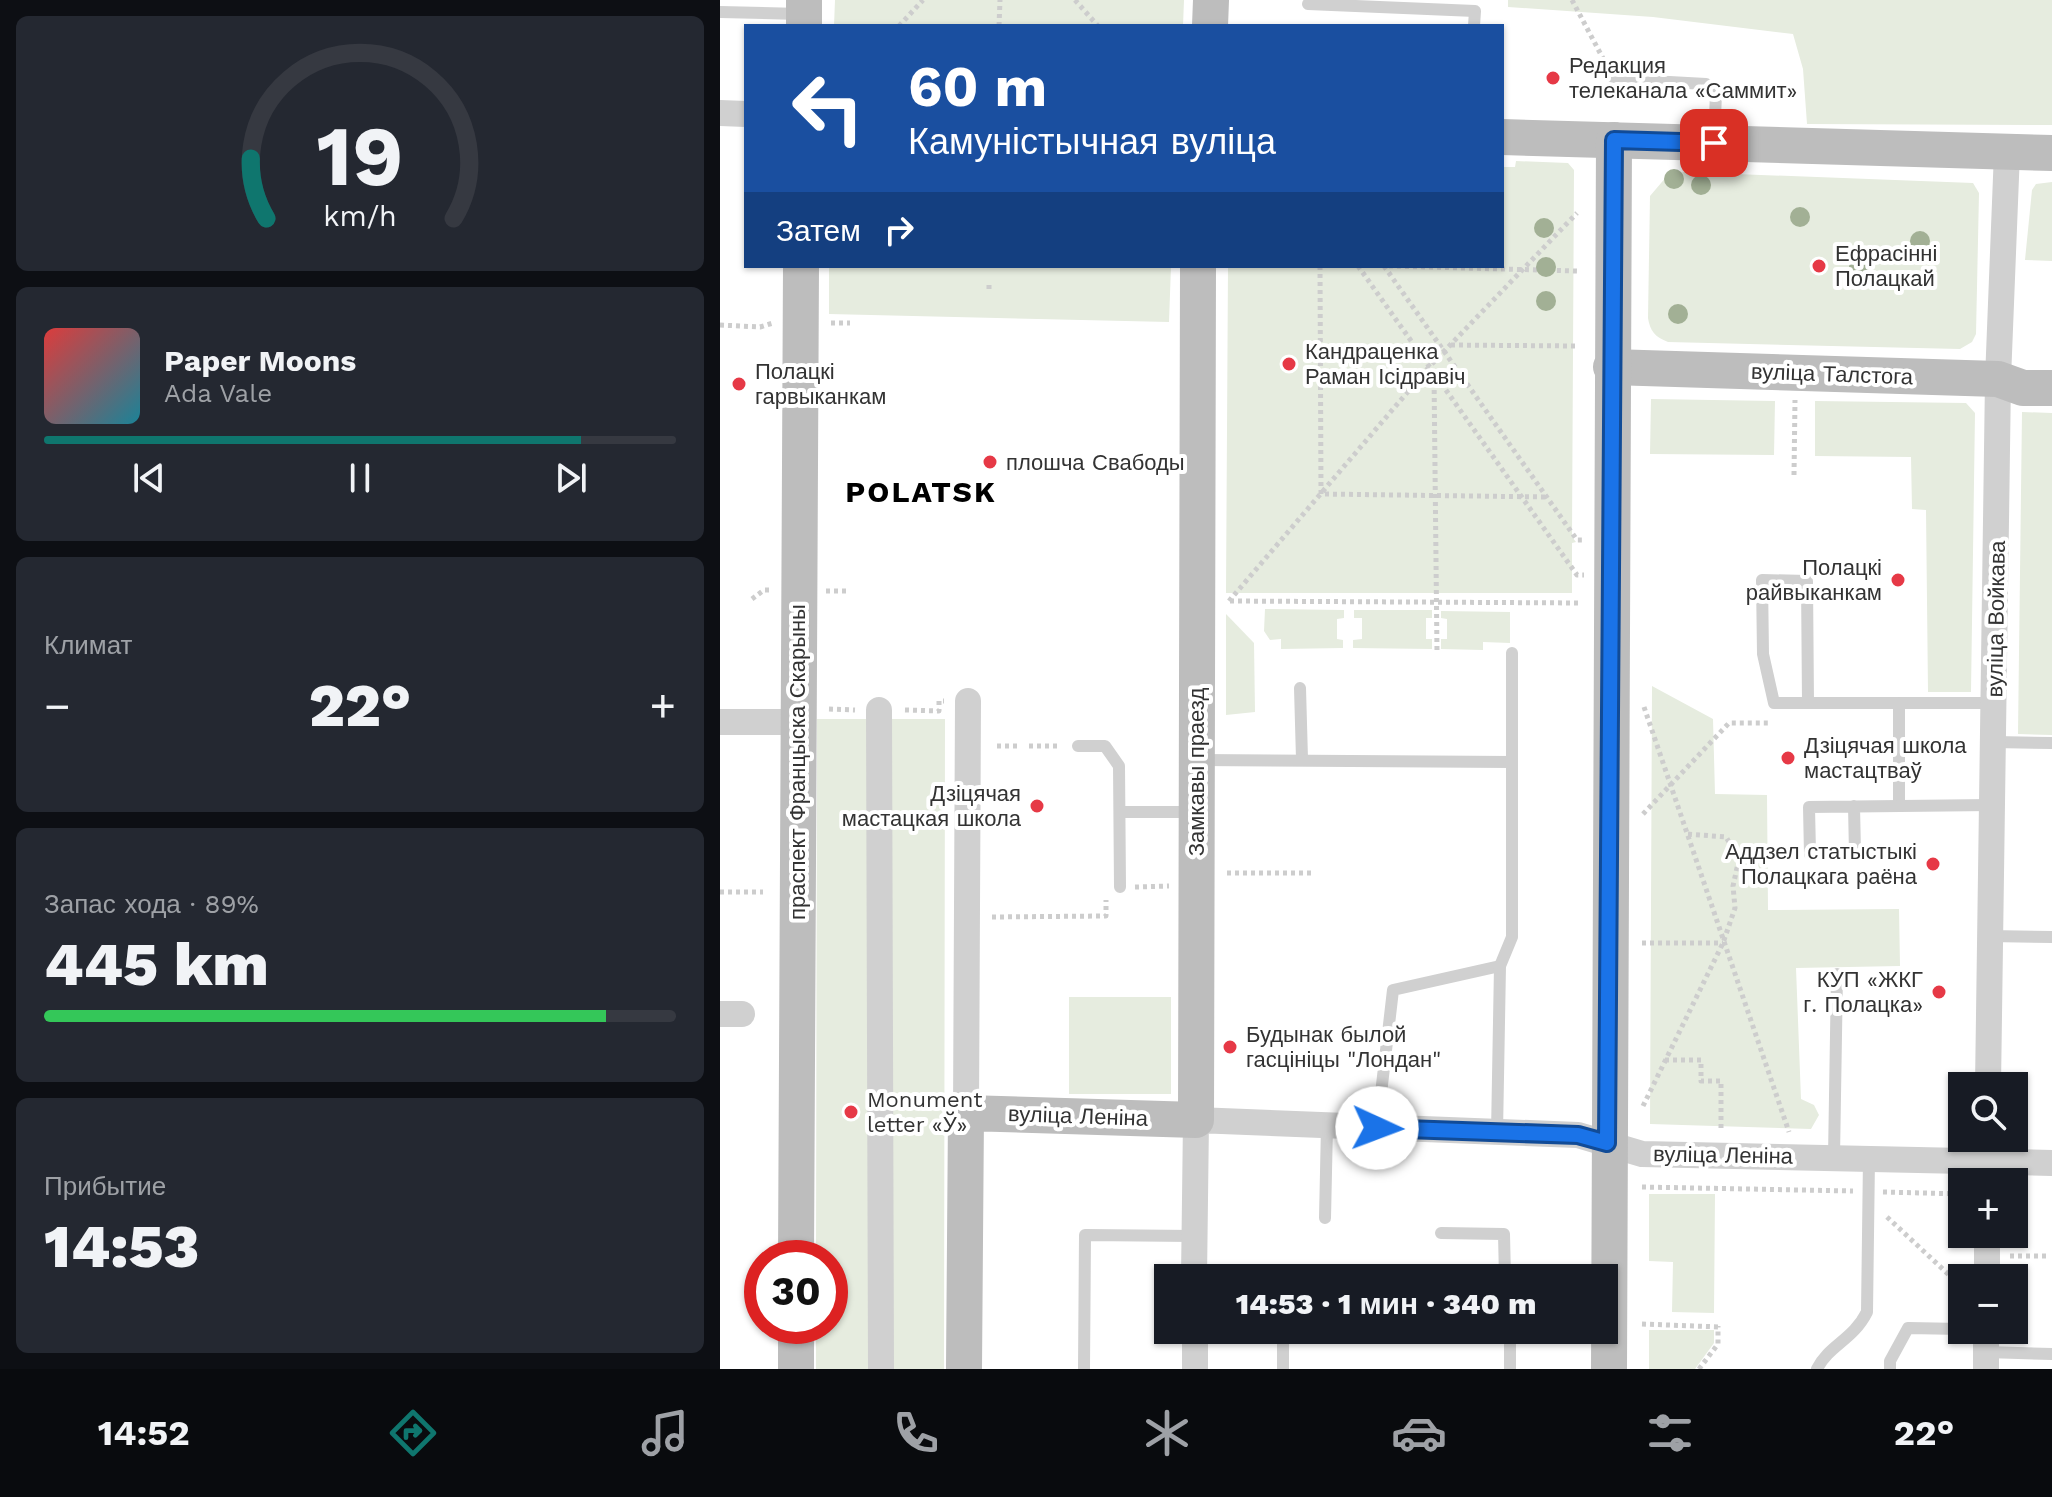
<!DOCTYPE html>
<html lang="ru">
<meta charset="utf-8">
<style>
body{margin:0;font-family:"Work Sans",sans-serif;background:#242831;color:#f1f3f6;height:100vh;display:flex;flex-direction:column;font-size:30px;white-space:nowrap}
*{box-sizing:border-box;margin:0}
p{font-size:26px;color:#9ea1a6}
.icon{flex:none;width:44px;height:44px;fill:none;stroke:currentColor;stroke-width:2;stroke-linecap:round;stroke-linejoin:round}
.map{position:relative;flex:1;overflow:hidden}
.panel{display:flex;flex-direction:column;gap:16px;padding:16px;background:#0d0f14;width:720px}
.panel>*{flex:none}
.guide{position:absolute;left:24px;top:24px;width:760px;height:244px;border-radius:0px;box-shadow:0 2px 6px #0004;background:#1a4fa0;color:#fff;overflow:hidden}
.tools{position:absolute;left:1228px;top:1072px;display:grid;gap:16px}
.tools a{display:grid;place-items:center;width:80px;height:80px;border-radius:0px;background:#171b24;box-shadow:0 2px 6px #0004;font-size:40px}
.speed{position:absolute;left:24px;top:1240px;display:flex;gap:16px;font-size:40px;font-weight:700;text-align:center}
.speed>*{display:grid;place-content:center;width:104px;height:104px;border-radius:50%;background:#171b24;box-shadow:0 2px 6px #0004;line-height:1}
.speed .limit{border:12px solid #d22;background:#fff;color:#111}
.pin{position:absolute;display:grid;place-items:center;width:68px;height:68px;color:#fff;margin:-34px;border-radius:16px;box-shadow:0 4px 12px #0006}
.me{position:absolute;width:88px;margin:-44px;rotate:92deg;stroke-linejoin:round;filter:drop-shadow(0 0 6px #0008)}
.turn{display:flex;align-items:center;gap:28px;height:168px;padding:0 32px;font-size:36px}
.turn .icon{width:104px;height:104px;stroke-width:2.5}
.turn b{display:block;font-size:56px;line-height:68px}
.then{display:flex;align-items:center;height:76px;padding:0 32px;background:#0003;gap:16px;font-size:30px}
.big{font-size:60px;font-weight:800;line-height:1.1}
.panel .widget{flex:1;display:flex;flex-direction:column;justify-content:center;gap:12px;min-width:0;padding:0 28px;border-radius:12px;background:#242831}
.panel .dial{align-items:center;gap:0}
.dial svg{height:208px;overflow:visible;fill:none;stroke:#363941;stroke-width:7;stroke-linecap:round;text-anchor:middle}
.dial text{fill:#f1f3f6;stroke:none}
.song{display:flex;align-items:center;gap:24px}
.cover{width:96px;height:96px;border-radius:12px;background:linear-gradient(135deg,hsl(0 70% 55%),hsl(190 70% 35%))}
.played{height:8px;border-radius:4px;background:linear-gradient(90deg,#0f766e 85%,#363941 85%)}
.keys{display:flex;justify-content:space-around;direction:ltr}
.heat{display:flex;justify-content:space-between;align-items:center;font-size:44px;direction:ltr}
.charge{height:12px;border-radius:6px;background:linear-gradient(90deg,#34c759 89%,#363941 0)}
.trip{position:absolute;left:434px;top:1264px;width:464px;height:80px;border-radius:0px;background:#171b24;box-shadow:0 2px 6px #0004;font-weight:800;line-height:80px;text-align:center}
.tab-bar{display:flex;height:128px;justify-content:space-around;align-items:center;background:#090b0e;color:#9ea1a6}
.tab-bar .icon{width:56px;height:56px}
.tab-bar .active{color:#0f766e}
.tab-bar b{font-size:36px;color:#f1f3f6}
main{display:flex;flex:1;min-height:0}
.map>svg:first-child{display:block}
.green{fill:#e6ecdf}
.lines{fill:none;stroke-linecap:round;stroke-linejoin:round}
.path{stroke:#cdcdcd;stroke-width:5;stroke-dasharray:4 4;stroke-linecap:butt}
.lane{stroke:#d0d0d0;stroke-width:12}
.street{stroke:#d0d0d0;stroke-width:26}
.secondary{stroke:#bdbdbd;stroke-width:36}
.tree{fill:#a2b095}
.route-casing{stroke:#114b97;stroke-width:20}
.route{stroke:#1a73e8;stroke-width:14}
.poi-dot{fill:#e63946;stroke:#fff;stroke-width:3}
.labels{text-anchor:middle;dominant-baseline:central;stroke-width:8;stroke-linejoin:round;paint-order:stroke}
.poi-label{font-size:22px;fill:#333;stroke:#fff;text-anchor:start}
.street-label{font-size:22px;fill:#333;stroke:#fff}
.district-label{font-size:30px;font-weight:bold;letter-spacing:2px;fill:#000;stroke:#fff}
</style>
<main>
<section class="panel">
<div class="widget dial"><svg viewBox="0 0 100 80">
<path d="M14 69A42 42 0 1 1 86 69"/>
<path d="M14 69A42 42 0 0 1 8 46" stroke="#0f766e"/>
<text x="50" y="56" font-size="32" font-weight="700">19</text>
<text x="50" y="72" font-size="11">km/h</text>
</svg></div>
<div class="widget">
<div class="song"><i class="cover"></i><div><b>Paper Moons</b><p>Ada Vale</p></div></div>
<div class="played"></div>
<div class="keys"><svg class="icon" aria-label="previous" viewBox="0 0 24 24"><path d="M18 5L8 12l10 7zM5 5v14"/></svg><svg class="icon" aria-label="pause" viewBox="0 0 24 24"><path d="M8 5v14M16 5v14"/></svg><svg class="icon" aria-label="next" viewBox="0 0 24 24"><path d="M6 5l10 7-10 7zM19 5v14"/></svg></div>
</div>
<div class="widget"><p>Климат</p>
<div class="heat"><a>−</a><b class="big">22°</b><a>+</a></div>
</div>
<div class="widget"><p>Запас хода · 89%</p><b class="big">445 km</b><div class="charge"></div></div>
<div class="widget"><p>Прибытие</p><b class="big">14:53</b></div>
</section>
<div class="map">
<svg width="1332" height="1369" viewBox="0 0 1332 1369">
<rect width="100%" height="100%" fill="#fff"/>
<!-- green -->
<g class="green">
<polygon points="115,0 464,0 463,26 114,26"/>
<polygon points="788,0 1332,0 1332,125 1087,124 1083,69 1073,34 933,17 788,7"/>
<polygon points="796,161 848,163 854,170 852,537 856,542 852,543 852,593 506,593 508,266 782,266 782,167 795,167"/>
<path d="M964,172L1253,183L1259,193L1256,334L1252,342L1240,349L948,342C935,337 930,331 928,318L930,196L947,176Z"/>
<polygon points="1332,182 1332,261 1305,260 1312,190 1316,184"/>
<polygon points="109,266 451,266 449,322 109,314"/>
<polygon points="931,399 1055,401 1054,455 930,454"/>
<polygon points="1095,401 1246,403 1255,413 1251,692 1208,692 1206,510 1192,509 1191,457 1095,456"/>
<polygon points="1302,412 1332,413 1332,735 1298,734"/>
<polygon points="545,609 624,610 624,618 617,619 617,639 623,640 623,648 561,649 561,639 550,640 544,631"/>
<polygon points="634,610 712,610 712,618 706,618 706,639 712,639 712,649 633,648 633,640 642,639 642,618 634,618"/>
<polygon points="721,611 790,612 790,643 763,642 763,650 721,649 721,639 727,639 727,619 721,618"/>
<polygon points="506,614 534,643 535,712 506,715"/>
<polygon points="932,686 993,719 995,794 1047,795 1048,910 1179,909 1180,966 1076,968 1081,1099 1094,1105 1099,1115 1091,1129 930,1124"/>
<polygon points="97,719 225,719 224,1369 96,1369 96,1326 110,1326 110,1258 96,1258"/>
<rect x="349" y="997" width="102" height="97"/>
<polygon points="929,1194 995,1194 994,1313 952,1312 953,1262 929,1261"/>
<polygon points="929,1330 994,1330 994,1343 975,1369 929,1369"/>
</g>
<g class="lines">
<!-- path -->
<g class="path">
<polyline points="355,0 378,26"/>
<polyline points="852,0 887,66"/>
<polyline points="179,26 203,0"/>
<polyline points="279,26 280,0"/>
<polyline points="600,266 601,494 827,497"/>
<polyline points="638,266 857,575 864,575"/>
<polyline points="664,266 857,540 865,540"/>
<polyline points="669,266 857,271"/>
<polyline points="269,289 269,281"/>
<polyline points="111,323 130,323"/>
<polyline points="0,325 40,327 53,323"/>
<polyline points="731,345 857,346"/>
<polyline points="714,374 717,652"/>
<polyline points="1074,475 1075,400"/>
<polyline points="106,591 127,591"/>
<polyline points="32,599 44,590 52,590"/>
<polyline points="509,601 709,367 857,213"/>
<polyline points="510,601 861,603"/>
<polyline points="924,707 1069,1132"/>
<polyline points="109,709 135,710"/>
<polyline points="185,710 219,711 219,701 224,701"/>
<polyline points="277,746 298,746"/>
<polyline points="309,746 340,746"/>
<polyline points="923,814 1009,723 1051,723"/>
<polyline points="507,873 595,873"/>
<polyline points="415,887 449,886"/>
<polyline points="0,892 43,892"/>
<polyline points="272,917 386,916 386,900"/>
<polyline points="922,943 1003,943"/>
<polyline points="945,1060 981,1060 981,1081 1001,1081 1001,1131"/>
<polyline points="923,1106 1003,943 1015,908 1013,886 1019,859 1006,837 967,834"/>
<polyline points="922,1187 1133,1191"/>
<polyline points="1163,1192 1242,1194"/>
<polyline points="1167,1217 1242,1287"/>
<polyline points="1290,1256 1329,1256"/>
<polyline points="922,1324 1000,1327"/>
<polyline points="979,1369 998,1344 998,1326"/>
</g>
<!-- lane -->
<g class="lane">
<polyline points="588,4 755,11 754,26"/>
<polyline points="0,12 81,14"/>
<polyline points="894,79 986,84 996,94 994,140"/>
<polyline points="580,688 582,759"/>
<polyline points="1088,703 1087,581 1042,580 1043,654 1054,703 1275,703"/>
<polyline points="1179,703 1179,806"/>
<polyline points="1274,742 1332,743"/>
<polyline points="358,746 385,746 399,766 400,887"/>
<polyline points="479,760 792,762"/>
<path d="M1134,806L1135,853L1090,854L1089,807C1150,806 1211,806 1272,805"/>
<polyline points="400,812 472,812"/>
<polyline points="1269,936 1332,937"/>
<polyline points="657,1128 673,990 780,966"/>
<polyline points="777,1133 780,966 792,937 792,653"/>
<polyline points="1114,1157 1117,974"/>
<polyline points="605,1218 607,1126"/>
<polyline points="721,1233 784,1234 785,1278"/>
<polyline points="563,1330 563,1369"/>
<polyline points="790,1330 790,1369"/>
<polyline points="1266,1352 1332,1354"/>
<polyline points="364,1369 365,1235 474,1236"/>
<path d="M1097,1369C1109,1345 1133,1340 1147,1312L1149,1158"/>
<polyline points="1170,1369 1170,1361 1188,1328 1242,1329"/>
</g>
<!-- street -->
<g class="street">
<polyline points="0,113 26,114"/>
<polyline points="159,710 161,1369"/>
<polyline points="0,722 77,722"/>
<polyline points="0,1014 22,1014"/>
<polyline points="1268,1086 1278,379 1287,152"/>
<polyline points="246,1113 248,701"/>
<polyline points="1267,1182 1267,1138"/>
<polyline points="474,1278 476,1120 858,1135 922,1154 1332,1163"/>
<polyline points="1267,1278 1267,1234"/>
<polyline points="475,1330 475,1369"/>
<polyline points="1266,1369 1266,1330"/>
</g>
<!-- secondary -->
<g class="secondary">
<polyline points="84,26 84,0"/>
<polyline points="490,26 491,0"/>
<polyline points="782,137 1332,153"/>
<polyline points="891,367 1278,379 1303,388 1332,388"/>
<polyline points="76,1258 81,266"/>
<polyline points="76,1369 76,1326"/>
<polyline points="244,1369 246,1113 476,1120 478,266"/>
<polyline points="889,1369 894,140"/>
</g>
</g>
<!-- trees -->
<g class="tree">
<circle cx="954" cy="179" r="10"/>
<circle cx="981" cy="185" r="10"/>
<circle cx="1080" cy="217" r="10"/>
<circle cx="824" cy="228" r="10"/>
<circle cx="1200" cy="241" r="10"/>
<circle cx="826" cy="267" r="10"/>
<circle cx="1139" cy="267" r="10"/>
<circle cx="826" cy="301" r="10"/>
<circle cx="958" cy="314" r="10"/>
</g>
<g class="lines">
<!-- route casing -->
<g class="route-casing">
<polyline id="route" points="657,1128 858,1135 887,1143 894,140 994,143"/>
</g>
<!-- route -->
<use href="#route" class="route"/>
</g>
<!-- markers -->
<g class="poi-dot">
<circle cx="833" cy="78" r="8"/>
<circle cx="1099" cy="266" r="8"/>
<circle cx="569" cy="364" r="8"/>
<circle cx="19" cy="384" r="8"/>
<circle cx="270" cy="462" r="8"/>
<circle cx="1178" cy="580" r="8"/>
<circle cx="1068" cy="758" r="8"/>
<circle cx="317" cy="806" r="8"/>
<circle cx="1213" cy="864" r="8"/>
<circle cx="1219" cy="992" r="8"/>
<circle cx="510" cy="1047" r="8"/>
<circle cx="131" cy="1112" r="8"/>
</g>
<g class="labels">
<!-- poi labels -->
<g class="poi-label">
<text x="849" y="65">Редакция<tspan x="849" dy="25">телеканала «Саммит»</tspan></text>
<text x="1115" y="253">Ефрасінні<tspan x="1115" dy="25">Полацкай</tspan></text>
<text x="585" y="351">Кандраценка<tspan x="585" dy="25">Раман Ісідравіч</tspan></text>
<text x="35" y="371">Полацкі<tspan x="35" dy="25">гарвыканкам</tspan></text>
<text x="286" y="462">плошча Свабоды</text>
<text x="1162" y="567" text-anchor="end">Полацкі<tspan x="1162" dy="25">райвыканкам</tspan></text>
<text x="1084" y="745">Дзіцячая школа<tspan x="1084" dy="25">мастацтваў</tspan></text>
<text x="301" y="793" text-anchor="end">Дзіцячая<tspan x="301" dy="25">мастацкая школа</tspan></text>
<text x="1197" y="851" text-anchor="end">Аддзел статыстыкі<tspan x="1197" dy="25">Полацкага раёна</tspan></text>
<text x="1203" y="979" text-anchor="end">КУП «ЖКГ<tspan x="1203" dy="25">г. Полацка»</tspan></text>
<text x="526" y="1034">Будынак былой<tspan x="526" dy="25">гасцініцы "Лондан"</tspan></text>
<text x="147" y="1099">Monument<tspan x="147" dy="25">letter «Ў»</tspan></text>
</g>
<!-- street labels -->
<g class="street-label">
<text transform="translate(1112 374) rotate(2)">вуліца Талстога</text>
<text transform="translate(1276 619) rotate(-89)">вуліца Войкава</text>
<text transform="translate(77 762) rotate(-90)">праспект Францыска Скарыны</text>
<text transform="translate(476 772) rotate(-90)">Замкавы праезд</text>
<text transform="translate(358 1116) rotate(2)">вуліца Леніна</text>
<text transform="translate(1003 1155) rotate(1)">вуліца Леніна</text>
</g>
<!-- district labels -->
<g class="district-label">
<text x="201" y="491">POLATSK</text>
</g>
</g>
</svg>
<div class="tools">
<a><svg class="icon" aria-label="search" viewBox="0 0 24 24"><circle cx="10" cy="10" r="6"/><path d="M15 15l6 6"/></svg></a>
<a>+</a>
<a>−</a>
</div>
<div class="speed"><div class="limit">30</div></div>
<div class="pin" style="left:994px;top:143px;background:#d93025"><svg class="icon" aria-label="arrive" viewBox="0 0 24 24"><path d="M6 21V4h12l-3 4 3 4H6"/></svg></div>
<svg class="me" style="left:657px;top:1128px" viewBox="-20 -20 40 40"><circle r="19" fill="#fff"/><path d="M0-13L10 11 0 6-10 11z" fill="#1a73e8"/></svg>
<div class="trip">14:53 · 1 мин · 340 m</div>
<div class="guide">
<div class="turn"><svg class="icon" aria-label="left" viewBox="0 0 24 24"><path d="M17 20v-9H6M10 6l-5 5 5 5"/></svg><div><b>60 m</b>Камуністычная вуліца</div></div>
<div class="then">Затем<svg class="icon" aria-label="right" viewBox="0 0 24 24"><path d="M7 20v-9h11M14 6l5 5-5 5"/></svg></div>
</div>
</div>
</main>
<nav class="tab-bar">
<b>14:52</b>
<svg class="icon active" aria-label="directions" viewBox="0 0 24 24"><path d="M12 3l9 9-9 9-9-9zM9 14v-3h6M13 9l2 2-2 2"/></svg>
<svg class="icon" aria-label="music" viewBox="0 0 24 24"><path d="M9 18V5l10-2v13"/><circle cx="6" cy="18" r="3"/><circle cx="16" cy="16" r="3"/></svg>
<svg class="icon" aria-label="phone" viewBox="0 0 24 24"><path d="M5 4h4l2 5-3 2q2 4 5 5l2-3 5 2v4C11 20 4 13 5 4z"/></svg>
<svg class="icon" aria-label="climate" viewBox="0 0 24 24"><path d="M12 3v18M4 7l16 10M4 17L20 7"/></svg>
<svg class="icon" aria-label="car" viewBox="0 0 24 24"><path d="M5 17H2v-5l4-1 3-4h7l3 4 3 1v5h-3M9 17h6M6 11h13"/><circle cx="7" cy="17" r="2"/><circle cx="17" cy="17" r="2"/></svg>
<svg class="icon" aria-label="filters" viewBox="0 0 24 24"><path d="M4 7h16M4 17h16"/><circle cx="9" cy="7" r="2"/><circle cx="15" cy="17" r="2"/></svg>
<b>22°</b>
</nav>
